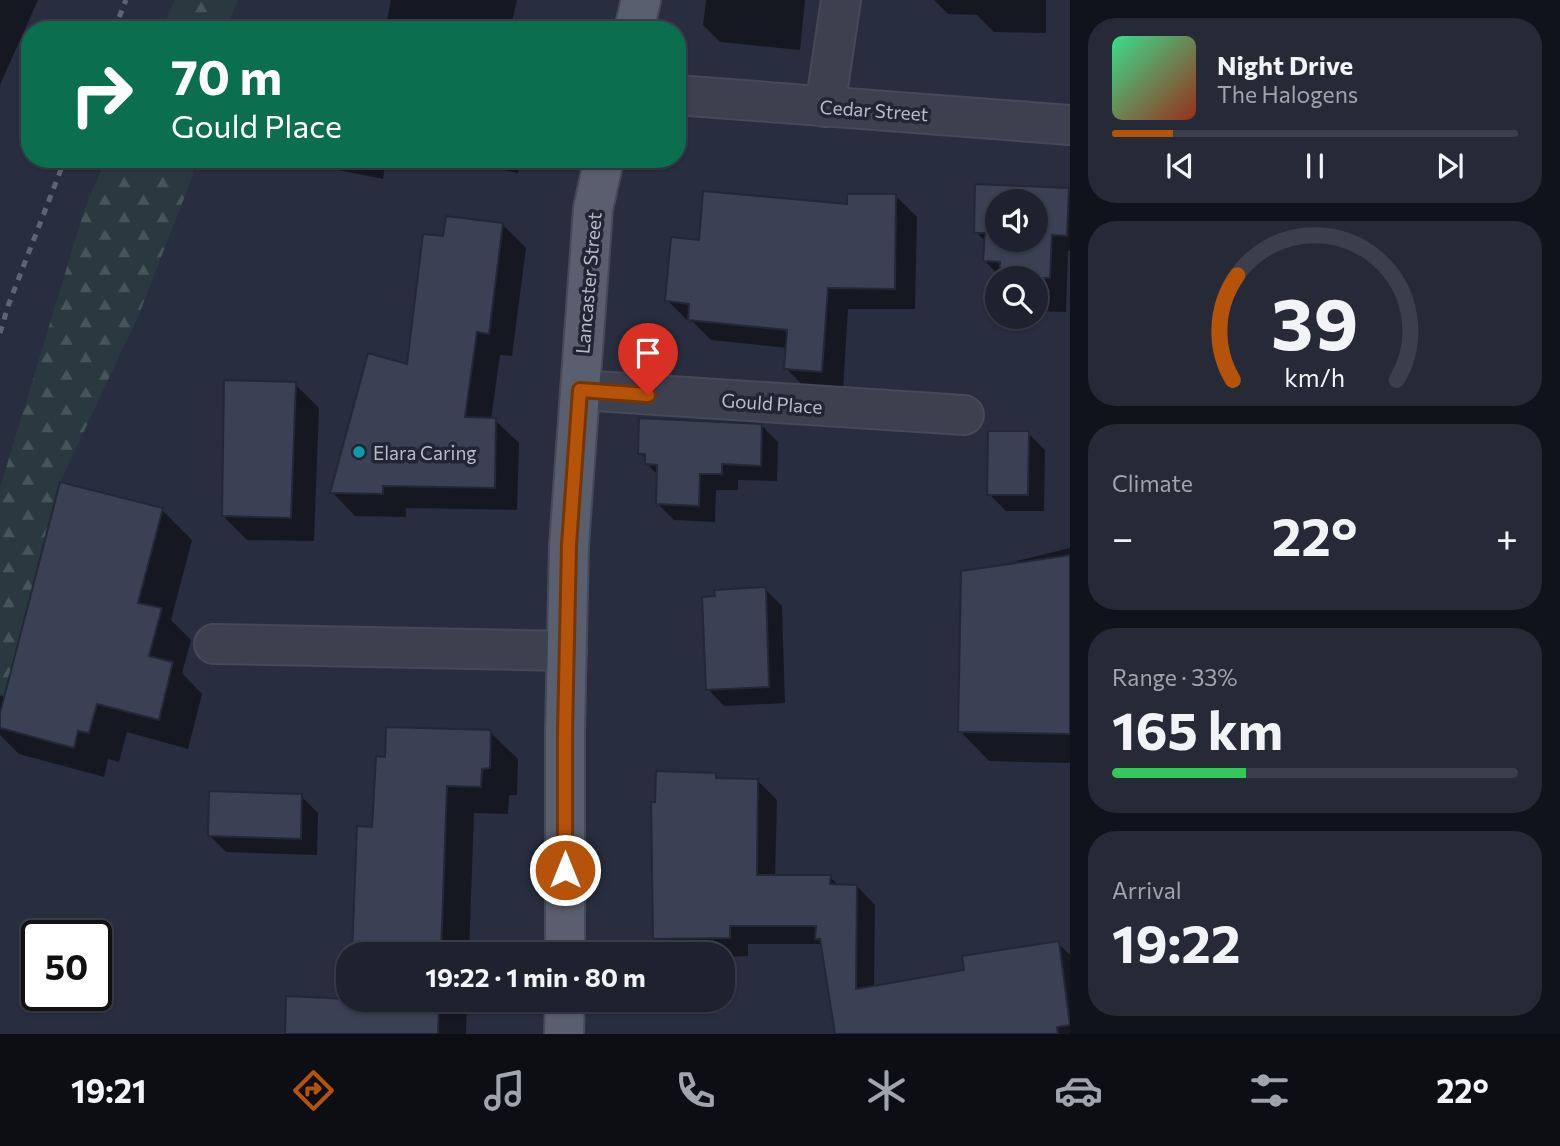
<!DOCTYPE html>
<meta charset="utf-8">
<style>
body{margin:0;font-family:Commissioner,sans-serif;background:#262a37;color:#f1f3f6;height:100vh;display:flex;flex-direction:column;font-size:26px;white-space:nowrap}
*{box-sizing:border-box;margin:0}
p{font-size:23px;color:#a1a4aa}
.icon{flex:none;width:38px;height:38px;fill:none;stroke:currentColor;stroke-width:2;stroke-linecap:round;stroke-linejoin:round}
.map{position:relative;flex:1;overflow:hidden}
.panel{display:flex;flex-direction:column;gap:18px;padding:18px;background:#10131a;width:490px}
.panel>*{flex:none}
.banner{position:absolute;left:21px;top:21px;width:665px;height:147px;border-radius:28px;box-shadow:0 2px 5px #0004,0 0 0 2px #3c3f4b;background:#0b6e4f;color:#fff;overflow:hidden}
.tools{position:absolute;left:985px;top:189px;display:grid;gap:14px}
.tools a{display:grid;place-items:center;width:63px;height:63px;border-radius:50%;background:#1e222f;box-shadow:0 2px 5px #0004,0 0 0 2px #3c3f4b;font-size:35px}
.speed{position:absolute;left:21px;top:920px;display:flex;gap:14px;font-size:35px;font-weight:700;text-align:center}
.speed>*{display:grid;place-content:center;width:91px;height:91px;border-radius:50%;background:#1e222f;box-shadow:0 2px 5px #0004,0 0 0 2px #3c3f4b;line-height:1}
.speed .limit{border:4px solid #111;border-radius:10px;background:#fff;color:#111}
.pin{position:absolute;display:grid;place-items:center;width:60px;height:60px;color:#fff;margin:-72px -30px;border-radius:50% 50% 50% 0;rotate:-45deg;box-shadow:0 0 7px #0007}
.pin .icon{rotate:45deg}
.me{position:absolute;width:77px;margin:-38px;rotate:0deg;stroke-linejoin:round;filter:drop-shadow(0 0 5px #0008)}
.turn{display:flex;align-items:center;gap:24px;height:147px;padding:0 35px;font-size:32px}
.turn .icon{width:91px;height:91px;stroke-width:2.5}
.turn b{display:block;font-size:49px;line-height:60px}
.big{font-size:52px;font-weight:700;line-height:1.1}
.panel .card{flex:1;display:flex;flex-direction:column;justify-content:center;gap:10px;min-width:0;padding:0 24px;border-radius:28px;background:#262a37}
.panel .dial{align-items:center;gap:0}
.dial svg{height:182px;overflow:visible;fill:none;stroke:#3c3f4b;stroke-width:7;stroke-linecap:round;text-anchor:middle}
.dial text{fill:#f1f3f6;stroke:none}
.song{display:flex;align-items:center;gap:21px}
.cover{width:84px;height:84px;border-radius:10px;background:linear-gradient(135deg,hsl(150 70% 55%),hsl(10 70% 35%))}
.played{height:7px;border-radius:4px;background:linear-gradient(90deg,#b45309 15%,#3c3f4b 15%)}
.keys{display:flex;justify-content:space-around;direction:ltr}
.heat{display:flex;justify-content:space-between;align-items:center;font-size:38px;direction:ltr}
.charge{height:10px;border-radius:5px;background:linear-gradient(90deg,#34c759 33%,#3c3f4b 0)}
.trip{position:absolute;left:336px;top:942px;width:399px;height:70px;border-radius:28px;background:#1e222f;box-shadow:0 2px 5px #0004,0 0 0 2px #3c3f4b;font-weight:700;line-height:70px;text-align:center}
.menu{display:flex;height:112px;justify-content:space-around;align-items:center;background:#0c0e13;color:#a1a4aa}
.menu .icon{width:49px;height:49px}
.menu .current{color:#b45309}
.menu b{font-size:32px;color:#f1f3f6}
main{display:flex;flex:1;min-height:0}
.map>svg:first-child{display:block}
.forest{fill:url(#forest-firs)}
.shadow{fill:#0007;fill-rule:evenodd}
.building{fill:#3a4154;stroke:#232736;stroke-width:2;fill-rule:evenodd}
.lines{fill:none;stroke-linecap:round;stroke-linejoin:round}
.minor-casing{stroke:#454958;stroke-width:42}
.major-casing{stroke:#454958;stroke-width:42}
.minor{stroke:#3c404f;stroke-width:38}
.major{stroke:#5a5f6f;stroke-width:38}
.rail{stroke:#5e6475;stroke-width:5;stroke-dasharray:7 7;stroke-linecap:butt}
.route-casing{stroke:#753606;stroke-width:18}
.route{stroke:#b45309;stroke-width:12}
.culture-dot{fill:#0f9aa8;stroke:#212534;stroke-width:2.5}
.labels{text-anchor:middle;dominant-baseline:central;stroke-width:7;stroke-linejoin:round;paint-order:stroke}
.street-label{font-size:19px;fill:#b8bcc9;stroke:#212534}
.poi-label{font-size:19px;fill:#b8bcc9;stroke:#212534;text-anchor:start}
</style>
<main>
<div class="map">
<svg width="1070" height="1034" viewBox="0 0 1070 1034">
<defs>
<pattern id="forest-firs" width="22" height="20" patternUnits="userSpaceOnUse" patternTransform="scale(1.75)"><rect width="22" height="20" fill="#2a3940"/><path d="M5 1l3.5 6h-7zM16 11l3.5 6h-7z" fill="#47545a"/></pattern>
</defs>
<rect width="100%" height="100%" fill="#282e3f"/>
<!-- forest -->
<g class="forest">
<polygon points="175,0 238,0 225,30 162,30"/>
<polygon points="106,159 191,159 193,175 139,314 60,482 5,695 0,694 0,488 85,208"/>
</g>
<!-- shadow -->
<g class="shadow">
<polygon points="0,0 38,0 0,85"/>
<polygon points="391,0 517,0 510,30 385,30"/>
<polygon points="706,0 805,0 800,50 720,42 703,25"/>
<polygon points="934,0 1046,0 1046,33 994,32 977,15 948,14"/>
<polygon points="284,159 386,159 383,179"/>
<polygon points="449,159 520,159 518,173"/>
<path d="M977,186L1068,190L1070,192V251H1068L1066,312L1036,311V278H1001L985,261L986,242L976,232ZM998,201H1036V240H998Z"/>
<polygon points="896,196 917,217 915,309 848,309 843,392 806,389 786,368 787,348 711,340 693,322 688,321 667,300 700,242"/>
<polygon points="503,225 526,248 512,356 500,355 491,420 495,420 519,443 517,510 406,508 406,517 355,516 332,492 408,366 445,238"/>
<polygon points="295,384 319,408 314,541 247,540 223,516"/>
<polygon points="761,425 778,442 777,481 738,480 738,490 716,490 715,522 674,520 658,504 659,476 647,464 647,460 640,453"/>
<polygon points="1028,433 1045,450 1044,511 1006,511 989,494"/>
<polygon points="162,510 192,540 171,620 191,640 182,673 202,694 188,749 127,732 119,762 108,759 104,777 19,754 0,735 0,696 6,697"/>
<polygon points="1070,548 1070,763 989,761 960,731 1017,561"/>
<polygon points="765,589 782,606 785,703 724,706 708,689"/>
<polygon points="490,732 518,759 517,795 509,795 508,814 474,813 469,954 354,954 387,759"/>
<polygon points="715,774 721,780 758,781 777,800 775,877 830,877 839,886 857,886 875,905 874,987 966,972 1058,943 1070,955 1070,1034 837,1034 823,944 748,944 748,956 723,957 723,954 670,954 654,939"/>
<polygon points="301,796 318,813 317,855 226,852 209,835"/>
<polygon points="353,999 467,999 466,1034 287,1034"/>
</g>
<!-- building -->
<g class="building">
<path d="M975,184L1069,188L1067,236L1052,235L1050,278H999L1000,262L983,261L985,233H974ZM998,201H1036V240H998Z"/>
<polygon points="703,191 847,204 847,194 896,194 895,289 828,288 822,372 784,369 787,330 688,320 689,304 665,301 671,237 699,240"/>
<polygon points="446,216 503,223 489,334 477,332 465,417 496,418 495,488 383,486 383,494 330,493 368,353 407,364 423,234 443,236"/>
<polygon points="224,380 296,382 291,518 222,516"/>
<polygon points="639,418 762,424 761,466 722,464 722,474 700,474 699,506 656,504 657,465 645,464 645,454 638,454"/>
<polygon points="988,431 1029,431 1028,495 987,495"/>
<polygon points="60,482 163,508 138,603 162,608 149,656 173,662 159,720 97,704 89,733 78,731 74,748 0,728 0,713"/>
<polygon points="1070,555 1070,734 958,732 961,571"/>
<polygon points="766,587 769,687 706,690 702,597 715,596 714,590"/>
<polygon points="386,727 491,730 490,768 482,769 481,787 447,786 441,954 352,954 357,826 372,827 376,756 385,757"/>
<polygon points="656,771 716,773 716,778 758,779 757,875 831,875 830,884 857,885 856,989 964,970 962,956 1059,941 1070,1025 1057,1027 1058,1034 835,1034 820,939 815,939 816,926 730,926 730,938 653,939 651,802 655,802"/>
<polygon points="209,791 302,794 301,839 208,836"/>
<polygon points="286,996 348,999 439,999 438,1034 285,1034"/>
</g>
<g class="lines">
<!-- minor casing -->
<g class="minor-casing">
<g id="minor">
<polyline points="677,95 1070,125"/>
<polyline points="825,107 841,0"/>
<polyline points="580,390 964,415"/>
<polyline points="214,644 567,651"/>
</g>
</g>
<!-- major casing -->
<g class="major-casing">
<g id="major">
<polyline points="634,30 641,0"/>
<polyline points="565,954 565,732 569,545 593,209 604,159"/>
<polyline points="564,1034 565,999"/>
</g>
</g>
<!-- minor -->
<use href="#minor" class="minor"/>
<!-- major -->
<use href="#major" class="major"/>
<!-- rail -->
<g class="rail">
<polyline points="114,30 126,0"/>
<polyline points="0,333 8,306 65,159"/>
</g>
</g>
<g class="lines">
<!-- route casing -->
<g class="route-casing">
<polyline id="route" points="565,870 565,732 569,545 580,390 648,395"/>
</g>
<!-- route -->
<use href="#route" class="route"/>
</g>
<!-- markers -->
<circle class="culture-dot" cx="359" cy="452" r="7"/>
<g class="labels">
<!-- street labels -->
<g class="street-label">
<text transform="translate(874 110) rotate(4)">Cedar Street</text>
<text transform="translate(588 283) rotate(-85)">Lancaster Street</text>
<text transform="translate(772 403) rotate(4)">Gould Place</text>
</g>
<!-- poi labels -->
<g class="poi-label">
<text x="373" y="452">Elara Caring</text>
</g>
</g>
</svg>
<div class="tools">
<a><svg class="icon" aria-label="sound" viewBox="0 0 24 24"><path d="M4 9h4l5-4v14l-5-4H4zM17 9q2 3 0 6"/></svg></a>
<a><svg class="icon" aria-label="search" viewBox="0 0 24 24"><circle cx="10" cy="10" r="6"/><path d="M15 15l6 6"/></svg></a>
</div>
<div class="speed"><div class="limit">50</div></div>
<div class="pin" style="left:648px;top:395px;background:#d93025"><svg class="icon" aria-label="arrive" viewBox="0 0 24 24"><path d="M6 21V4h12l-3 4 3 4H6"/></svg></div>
<svg class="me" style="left:565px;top:870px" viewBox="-20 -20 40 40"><circle r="17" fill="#b45309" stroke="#fff" stroke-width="3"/><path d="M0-11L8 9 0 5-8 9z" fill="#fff"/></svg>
<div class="trip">19:22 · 1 min · 80 m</div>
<div class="banner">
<div class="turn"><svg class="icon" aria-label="right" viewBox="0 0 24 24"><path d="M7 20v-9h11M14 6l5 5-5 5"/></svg><div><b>70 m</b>Gould Place</div></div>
</div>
</div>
<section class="panel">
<div class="card">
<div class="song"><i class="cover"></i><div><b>Night Drive</b><p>The Halogens</p></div></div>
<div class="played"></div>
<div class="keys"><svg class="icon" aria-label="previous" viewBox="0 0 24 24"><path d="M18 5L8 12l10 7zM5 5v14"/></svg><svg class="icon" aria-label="pause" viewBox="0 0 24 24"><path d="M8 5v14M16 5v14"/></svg><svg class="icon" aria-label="next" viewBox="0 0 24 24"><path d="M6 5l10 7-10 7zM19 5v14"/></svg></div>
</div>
<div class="card dial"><svg viewBox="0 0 100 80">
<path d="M14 69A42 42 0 1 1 86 69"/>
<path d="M14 69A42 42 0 0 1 16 23" stroke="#b45309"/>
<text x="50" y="56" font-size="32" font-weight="700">39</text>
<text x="50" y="72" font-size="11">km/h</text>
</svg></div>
<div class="card"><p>Climate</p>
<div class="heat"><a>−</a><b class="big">22°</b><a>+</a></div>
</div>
<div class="card"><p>Range · 33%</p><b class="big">165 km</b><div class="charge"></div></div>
<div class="card"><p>Arrival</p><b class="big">19:22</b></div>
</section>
</main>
<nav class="menu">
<b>19:21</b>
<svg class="icon current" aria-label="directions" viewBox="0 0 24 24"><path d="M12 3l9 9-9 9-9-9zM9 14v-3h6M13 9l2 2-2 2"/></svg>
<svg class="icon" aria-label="music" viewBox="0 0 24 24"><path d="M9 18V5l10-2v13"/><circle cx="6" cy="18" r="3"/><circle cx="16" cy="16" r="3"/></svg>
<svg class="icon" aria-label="phone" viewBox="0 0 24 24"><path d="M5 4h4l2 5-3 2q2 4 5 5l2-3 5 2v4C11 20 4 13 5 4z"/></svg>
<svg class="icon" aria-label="climate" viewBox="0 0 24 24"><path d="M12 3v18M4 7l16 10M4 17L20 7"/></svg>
<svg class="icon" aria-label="car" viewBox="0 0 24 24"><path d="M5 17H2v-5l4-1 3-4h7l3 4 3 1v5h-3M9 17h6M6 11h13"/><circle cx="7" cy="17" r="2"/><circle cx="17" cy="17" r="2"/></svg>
<svg class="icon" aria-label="filters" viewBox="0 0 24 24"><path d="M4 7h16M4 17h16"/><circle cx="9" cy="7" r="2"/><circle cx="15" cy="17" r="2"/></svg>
<b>22°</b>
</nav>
